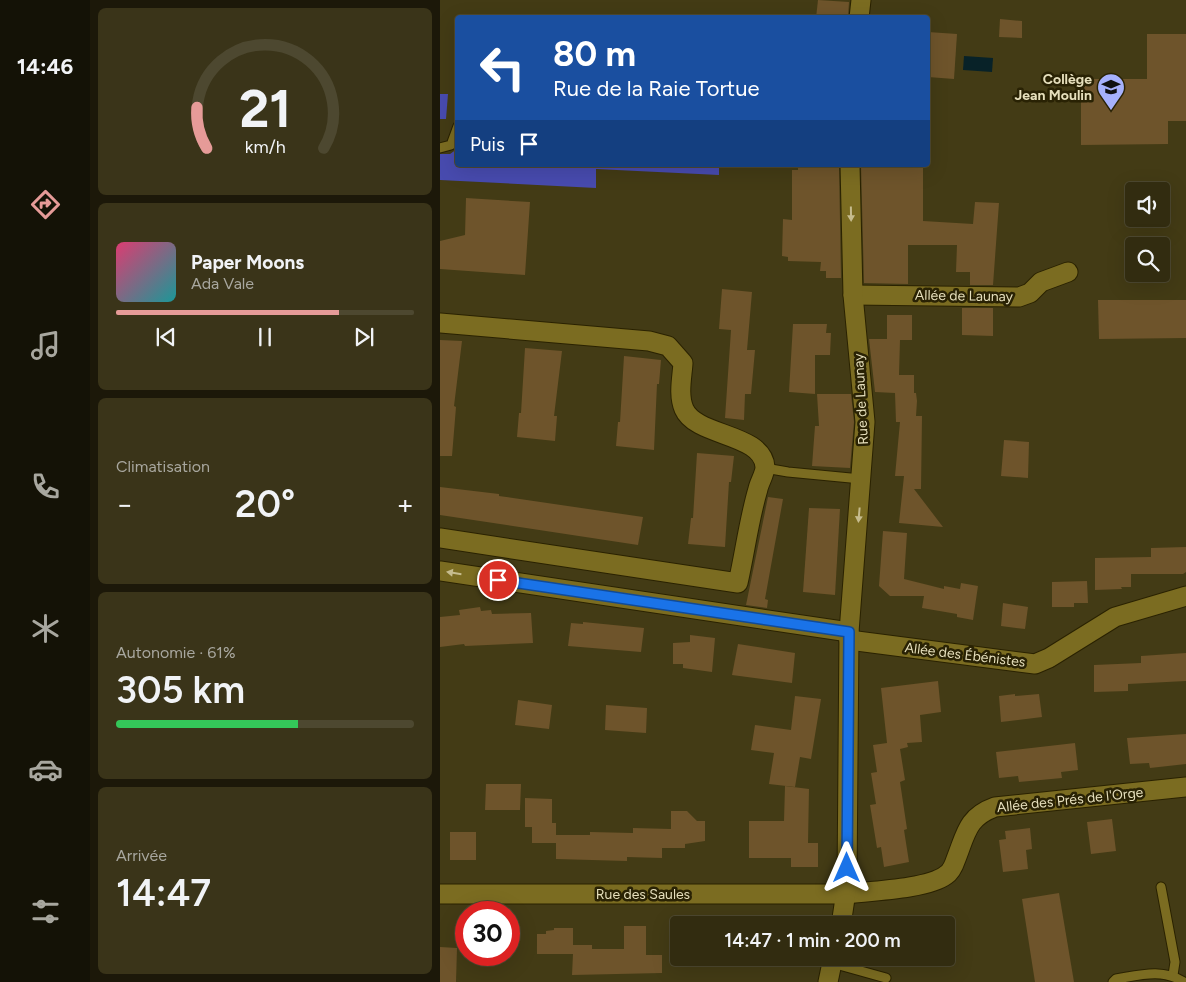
<!DOCTYPE html>
<html lang="fr">
<meta charset="utf-8">
<style>
body{margin:0;font-family:Figtree,sans-serif;background:#3a3419;color:#f1f3f6;height:100vh;display:flex;flex-direction:column;font-size:19px;white-space:nowrap}
*{box-sizing:border-box;margin:0}
p{font-size:16px;color:#a8a79f}
.icon{flex:none;width:28px;height:28px;fill:none;stroke:currentColor;stroke-width:2;stroke-linecap:round;stroke-linejoin:round}
.map{position:relative;flex:1;overflow:hidden}
.panel{display:flex;flex-direction:column;gap:8px;padding:8px;background:#1c1809;width:350px}
.panel>*{flex:none}
.guide{position:absolute;left:15px;top:15px;width:475px;height:152px;border-radius:5px;box-shadow:0 5px 20px #0002,0 0 0 1px #4d4830;background:#1a4fa0;color:#fff;overflow:hidden}
.controls{position:absolute;left:685px;top:182px;display:grid;gap:10px}
.controls a{display:grid;place-items:center;width:45px;height:45px;border-radius:5px;background:#322c10;box-shadow:0 5px 20px #0002,0 0 0 1px #4d4830;font-size:25px}
.speed{position:absolute;left:15px;top:901px;display:flex;gap:10px;font-size:25px;font-weight:700;text-align:center}
.speed>*{display:grid;place-content:center;width:65px;height:65px;border-radius:50%;background:#322c10;box-shadow:0 5px 20px #0002,0 0 0 1px #4d4830;line-height:1}
.speed .limit{border:8px solid #d22;background:#fff;color:#111}
.pin{position:absolute;display:grid;place-items:center;width:42px;height:42px;color:#fff;margin:-21px;border:2px solid #fff;border-radius:50%;box-shadow:0 1px 5px #0007}
.me{position:absolute;width:55px;margin:-28px;rotate:0deg;stroke-linejoin:round;filter:drop-shadow(0 0 4px #0008)}
.turn{display:flex;align-items:center;gap:18px;height:105px;padding:0 15px;font-size:22px}
.turn .icon{width:65px;height:65px;stroke-width:2.5}
.turn b{display:block;font-size:35px;line-height:42px}
.then{display:flex;align-items:center;height:48px;padding:0 15px;background:#0003;gap:10px;font-size:19px}
.big{font-size:38px;font-weight:600;line-height:1.1}
.panel .card{flex:1;display:flex;flex-direction:column;justify-content:center;gap:8px;min-width:0;padding:0 18px;border-radius:8px;background:#3a3419}
.panel .dial{align-items:center;gap:0}
.dial svg{height:130px;overflow:visible;fill:none;stroke:#4d4830;stroke-width:7;stroke-linecap:round;text-anchor:middle}
.dial text{fill:#f1f3f6;stroke:none}
.song{display:flex;align-items:center;gap:15px}
.cover{width:60px;height:60px;border-radius:8px;background:linear-gradient(135deg,hsl(340 70% 55%),hsl(180 70% 35%))}
.played{height:5px;border-radius:2px;background:linear-gradient(90deg,#e69b98 75%,#4d4830 75%)}
.keys{display:flex;justify-content:space-around;direction:ltr}
.heat{display:flex;justify-content:space-between;align-items:center;font-size:28px;direction:ltr}
.charge{height:8px;border-radius:4px;background:linear-gradient(90deg,#34c759 61%,#4d4830 0)}
.trip{position:absolute;left:230px;top:916px;width:285px;height:50px;border-radius:5px;background:#322c10;box-shadow:0 5px 20px #0002,0 0 0 1px #4d4830;font-weight:600;line-height:50px;text-align:center}
main{display:flex;flex:1;min-height:0}
.menu{display:flex;flex-direction:column;width:90px;justify-content:space-around;align-items:center;background:#141206;color:#a8a79f}
.menu .icon{width:35px;height:35px}
.menu .on{color:#e69b98}
.menu b{font-size:22px;color:#f1f3f6}
.map>svg:first-child{display:block}
.green{fill:#484baf}
.water{fill:#082228}
.building{fill:#6e542b}
.lines{fill:none;stroke-linecap:round;stroke-linejoin:round}
.service-casing{stroke:#2a2200;stroke-width:11}
.minor-casing{stroke:#2a2200;stroke-width:21}
.service{stroke:#7b6c21;stroke-width:9}
.minor{stroke:#7b6c21;stroke-width:19}
.oneway{fill:#c6bc8e}
.route-casing{stroke:#114b97;stroke-width:12}
.route{stroke:#1a73e8;stroke-width:9}
.labels{text-anchor:middle;dominant-baseline:central;stroke-width:5;stroke-linejoin:round;paint-order:stroke}
.poi-label{font-size:14px;font-weight:bold;fill:#e6dfbc;stroke:#292204;text-anchor:end}
.street-label{font-size:14px;fill:#e6dfbc;stroke:#292204}
</style>
<main>
<nav class="menu">
<b>14:46</b>
<svg class="icon on" aria-label="directions" viewBox="0 0 24 24"><path d="M12 3l9 9-9 9-9-9zM9 14v-3h6M13 9l2 2-2 2"/></svg>
<svg class="icon" aria-label="music" viewBox="0 0 24 24"><path d="M9 18V5l10-2v13"/><circle cx="6" cy="18" r="3"/><circle cx="16" cy="16" r="3"/></svg>
<svg class="icon" aria-label="phone" viewBox="0 0 24 24"><path d="M5 4h4l2 5-3 2q2 4 5 5l2-3 5 2v4C11 20 4 13 5 4z"/></svg>
<svg class="icon" aria-label="climate" viewBox="0 0 24 24"><path d="M12 3v18M4 7l16 10M4 17L20 7"/></svg>
<svg class="icon" aria-label="car" viewBox="0 0 24 24"><path d="M5 17H2v-5l4-1 3-4h7l3 4 3 1v5h-3M9 17h6M6 11h13"/><circle cx="7" cy="17" r="2"/><circle cx="17" cy="17" r="2"/></svg>
<svg class="icon" aria-label="filters" viewBox="0 0 24 24"><path d="M4 7h16M4 17h16"/><circle cx="9" cy="7" r="2"/><circle cx="15" cy="17" r="2"/></svg>
</nav>
<section class="panel">
<div class="card dial"><svg viewBox="0 0 100 80">
<path d="M14 69A42 42 0 1 1 86 69"/>
<path d="M14 69A42 42 0 0 1 8 44" stroke="#e69b98"/>
<text x="50" y="56" font-size="32" font-weight="700">21</text>
<text x="50" y="72" font-size="11">km/h</text>
</svg></div>
<div class="card">
<div class="song"><i class="cover"></i><div><b>Paper Moons</b><p>Ada Vale</p></div></div>
<div class="played"></div>
<div class="keys"><svg class="icon" aria-label="previous" viewBox="0 0 24 24"><path d="M18 5L8 12l10 7zM5 5v14"/></svg><svg class="icon" aria-label="pause" viewBox="0 0 24 24"><path d="M8 5v14M16 5v14"/></svg><svg class="icon" aria-label="next" viewBox="0 0 24 24"><path d="M6 5l10 7-10 7zM19 5v14"/></svg></div>
</div>
<div class="card"><p>Climatisation</p>
<div class="heat"><a>−</a><b class="big">20°</b><a>+</a></div>
</div>
<div class="card"><p>Autonomie · 61%</p><b class="big">305 km</b><div class="charge"></div></div>
<div class="card"><p>Arrivée</p><b class="big">14:47</b></div>
</section>
<div class="map">
<svg width="746" height="982" viewBox="0 0 746 982">
<rect width="100%" height="100%" fill="#433b15"/>
<!-- green -->
<g class="green">
<polygon points="0,94 8,94 6,119 0,119"/>
<polygon points="17,149 18,165 279,165 279,175 156,169 156,188 0,180 0,154 10,154"/>
</g>
<!-- water -->
<polygon class="water" points="524,56 553,58 552,72 523,70"/>
<!-- building -->
<g class="building">
<polygon points="378,0 409,2 408,18 376,18"/>
<polygon points="560,19 582,21 582,38 559,37"/>
<polygon points="488,32 517,34 514,79 488,77"/>
<polygon points="707,34 746,34 746,121 728,121 728,144 641,145 641,79 707,79"/>
<polygon points="358,165 399,165 401,278 386,278 386,271 380,271 381,262 348,261 348,257 342,256 343,219 352,220 352,170 358,170"/>
<polygon points="421,165 483,165 483,221 533,224 535,202 559,203 553,285 530,285 530,272 516,272 517,245 468,245 468,284 424,283"/>
<polygon points="26,198 90,202 85,275 0,269 0,241 25,235"/>
<polygon points="282,289 312,292 307,350 315,350 311,394 305,394 304,420 285,418 291,330 279,329"/>
<polygon points="658,300 746,300 746,338 659,339"/>
<polygon points="522,308 553,308 553,336 522,335"/>
<polygon points="447,315 472,315 472,340 460,340 459,375 474,375 474,393 476,393 477,401 476,416 482,416 481,489 474,489 503,527 459,523 464,476 455,476 460,422 456,422 455,393 435,392 429,339 447,339"/>
<polygon points="353,324 387,324 386,333 391,333 390,355 375,355 375,394 349,392"/>
<polygon points="0,340 22,341 14,406 16,407 12,456 0,456"/>
<polygon points="85,348 122,351 114,416 117,416 115,441 77,437 79,413 81,413"/>
<polygon points="184,356 221,360 219,384 217,384 214,450 176,446 178,422 180,422"/>
<polygon points="377,394 411,394 414,422 410,468 372,466 375,426 379,426"/>
<polygon points="564,440 589,442 588,478 561,476"/>
<polygon points="257,453 294,456 291,482 289,482 285,547 248,544 251,518 253,518"/>
<polygon points="0,487 59,494 59,496 203,517 198,545 0,515"/>
<polygon points="328,497 343,499 325,599 328,600 327,608 306,605"/>
<polygon points="369,508 400,509 395,595 363,592"/>
<polygon points="443,531 467,533 464,579 504,589 504,586 520,589 521,583 538,586 533,620 517,617 517,614 482,608 484,596 450,596 439,586"/>
<polygon points="746,547 746,572 743,574 691,574 691,587 681,587 682,589 655,590 655,558 711,557 711,548"/>
<polygon points="647,581 648,603 634,603 634,607 612,607 612,582"/>
<polygon points="563,603 588,607 585,629 561,626"/>
<polygon points="40,607 41,611 51,610 52,614 91,613 93,643 25,646 24,644 0,647 0,617 20,615 19,610"/>
<polygon points="143,622 204,628 201,652 128,646 131,623 143,624"/>
<polygon points="250,635 275,638 272,672 243,668 243,664 233,664 233,643 250,642"/>
<polygon points="298,644 355,653 352,683 292,675"/>
<polygon points="746,653 746,681 688,684 688,691 654,692 654,665 701,663 701,656"/>
<polygon points="498,681 501,712 480,715 482,742 467,743 468,747 460,749 465,780 460,782 467,829 464,830 469,862 444,867 441,847 437,848 430,805 436,804 431,773 437,772 433,745 447,743 441,688"/>
<polygon points="575,694 575,696 599,694 602,717 561,722 559,696"/>
<polygon points="355,696 381,699 371,759 360,757 355,787 329,784 334,753 311,750 315,725 351,730"/>
<polygon points="78,700 112,705 109,729 75,725"/>
<polygon points="166,705 207,708 206,733 165,730"/>
<polygon points="746,734 746,764 710,768 709,763 690,764 687,738"/>
<polygon points="635,743 638,770 621,772 622,778 579,782 578,776 559,778 556,752"/>
<polygon points="46,784 81,784 80,810 45,810"/>
<polygon points="345,786 369,789 368,843 378,843 378,867 351,867 351,858 309,858 309,821 344,821"/>
<polygon points="85,798 112,799 112,823 116,823 116,843 92,843 92,827 85,827"/>
<polygon points="231,811 247,811 257,821 265,821 265,841 245,844 245,848 222,848 222,858 187,857 187,861 116,859 116,835 150,835 150,832 193,833 193,828 231,829"/>
<polygon points="672,819 676,851 651,854 647,822"/>
<polygon points="590,828 592,849 586,850 588,869 563,872 559,840 566,839 565,831"/>
<rect x="10" y="832" width="26" height="28"/>
<polygon points="619,893 634,982 595,982 582,899"/>
<polygon points="184,926 206,926 206,955 222,955 222,973 132,975 133,954 97,954 97,934 106,934 106,931 114,930 114,928 133,928 133,945 152,945 152,949 184,949"/>
<polygon points="0,947 17,948 16,982 0,982"/>
</g>
<g class="lines">
<!-- service casing -->
<g class="service-casing">
<g id="service">
<polyline points="0,148 11,145 18,126"/>
<polyline points="325,468 348,472 421,479"/>
<polyline points="721,887 735,962 733,975"/>
<polyline points="392,963 446,978"/>
<path d="M673,982L676,979C700,975 722,968 744,982"/>
</g>
</g>
<!-- minor casing -->
<g class="minor-casing">
<g id="minor">
<polyline points="419,18 421,0"/>
<polyline points="413,295 579,297 590,293 601,282 628,272"/>
<path d="M0,323L209,341L228,346L243,363C242,378 238,395 244,409C256,437 323,433 325,467C325,474 319,483 318,489C309,519 305,552 298,583L0,538"/>
<polyline points="0,571 409,632"/>
<polyline points="409,640 595,664 609,658 675,617 746,596"/>
<path d="M0,894H405C430,891 488,889 506,875C511,872 514,865 516,859C526,834 527,817 555,807L746,787"/>
<polyline points="401,925 407,885 409,632 425,422 413,295 410,165"/>
<polyline points="388,982 393,958"/>
</g>
</g>
<!-- service -->
<use href="#service" class="service"/>
<!-- minor -->
<use href="#minor" class="minor"/>
</g>
<!-- one-way arrows -->
<defs><path id="oneway-solid" d="M-6-.8H1V-3.2L6.5 0L1 3.2V.8H-6Z" transform="scale(1.25)"/></defs>
<g class="oneway">
<use href="#oneway-solid" transform="translate(411 214) rotate(89)"/>
<use href="#oneway-solid" transform="translate(419 515) rotate(95)"/>
<use href="#oneway-solid" transform="translate(14 573) rotate(-171)"/>
</g>
<g class="lines">
<!-- route casing -->
<g class="route-casing">
<polyline id="route" points="58,580 409,632 407,868"/>
</g>
<!-- route -->
<use href="#route" class="route"/>
</g>
<!-- icons -->
<defs>
<g id="school-pin" transform="scale(1.4375)"><path d="M0 17L-7.5 6A9.5 9.5 0 1 1 7.5 6Z" fill="#a6b1fc" stroke="#292204"/><path d="M0-5L7-2L0 1L-7-2ZM-4 1L0 2.5L4 1V4Q0 6-4 4Z" fill="#111"/></g>
</defs>
<g fill-rule="evenodd">
<use href="#school-pin" x="671" y="87"/>
</g>
<g class="labels">
<!-- poi labels -->
<g class="poi-label">
<text x="652" y="79">Collège<tspan x="652" dy="16">Jean Moulin</tspan></text>
</g>
<!-- street labels -->
<g class="street-label">
<text transform="translate(524 296) rotate(1)">Allée de Launay</text>
<text transform="translate(421 399) rotate(-93)">Rue de Launay</text>
<text transform="translate(525 655) rotate(7)">Allée des Ébénistes</text>
<text transform="translate(630 800) rotate(-6)">Allée des Prés de l'Orge</text>
<text x="203" y="894">Rue des Saules</text>
</g>
</g>
</svg>
<div class="controls">
<a><svg class="icon" aria-label="sound" viewBox="0 0 24 24"><path d="M4 9h4l5-4v14l-5-4H4zM17 9q2 3 0 6"/></svg></a>
<a><svg class="icon" aria-label="search" viewBox="0 0 24 24"><circle cx="10" cy="10" r="6"/><path d="M15 15l6 6"/></svg></a>
</div>
<div class="speed"><div class="limit">30</div></div>
<div class="pin" style="left:58px;top:580px;background:#d93025"><svg class="icon" aria-label="arrive" viewBox="0 0 24 24"><path d="M6 21V4h12l-3 4 3 4H6"/></svg></div>
<svg class="me" style="left:407px;top:868px" viewBox="-20 -20 40 40"><path d="M0-17L14 15 0 8-14 15z" fill="#1a73e8" stroke="#fff" stroke-width="4"/></svg>
<div class="trip">14:47 · 1 min · 200 m</div>
<div class="guide">
<div class="turn"><svg class="icon" aria-label="left" viewBox="0 0 24 24"><path d="M17 20v-9H6M10 6l-5 5 5 5"/></svg><div><b>80 m</b>Rue de la Raie Tortue</div></div>
<div class="then">Puis<svg class="icon" aria-label="arrive" viewBox="0 0 24 24"><path d="M6 21V4h12l-3 4 3 4H6"/></svg></div>
</div>
</div>
</main>
